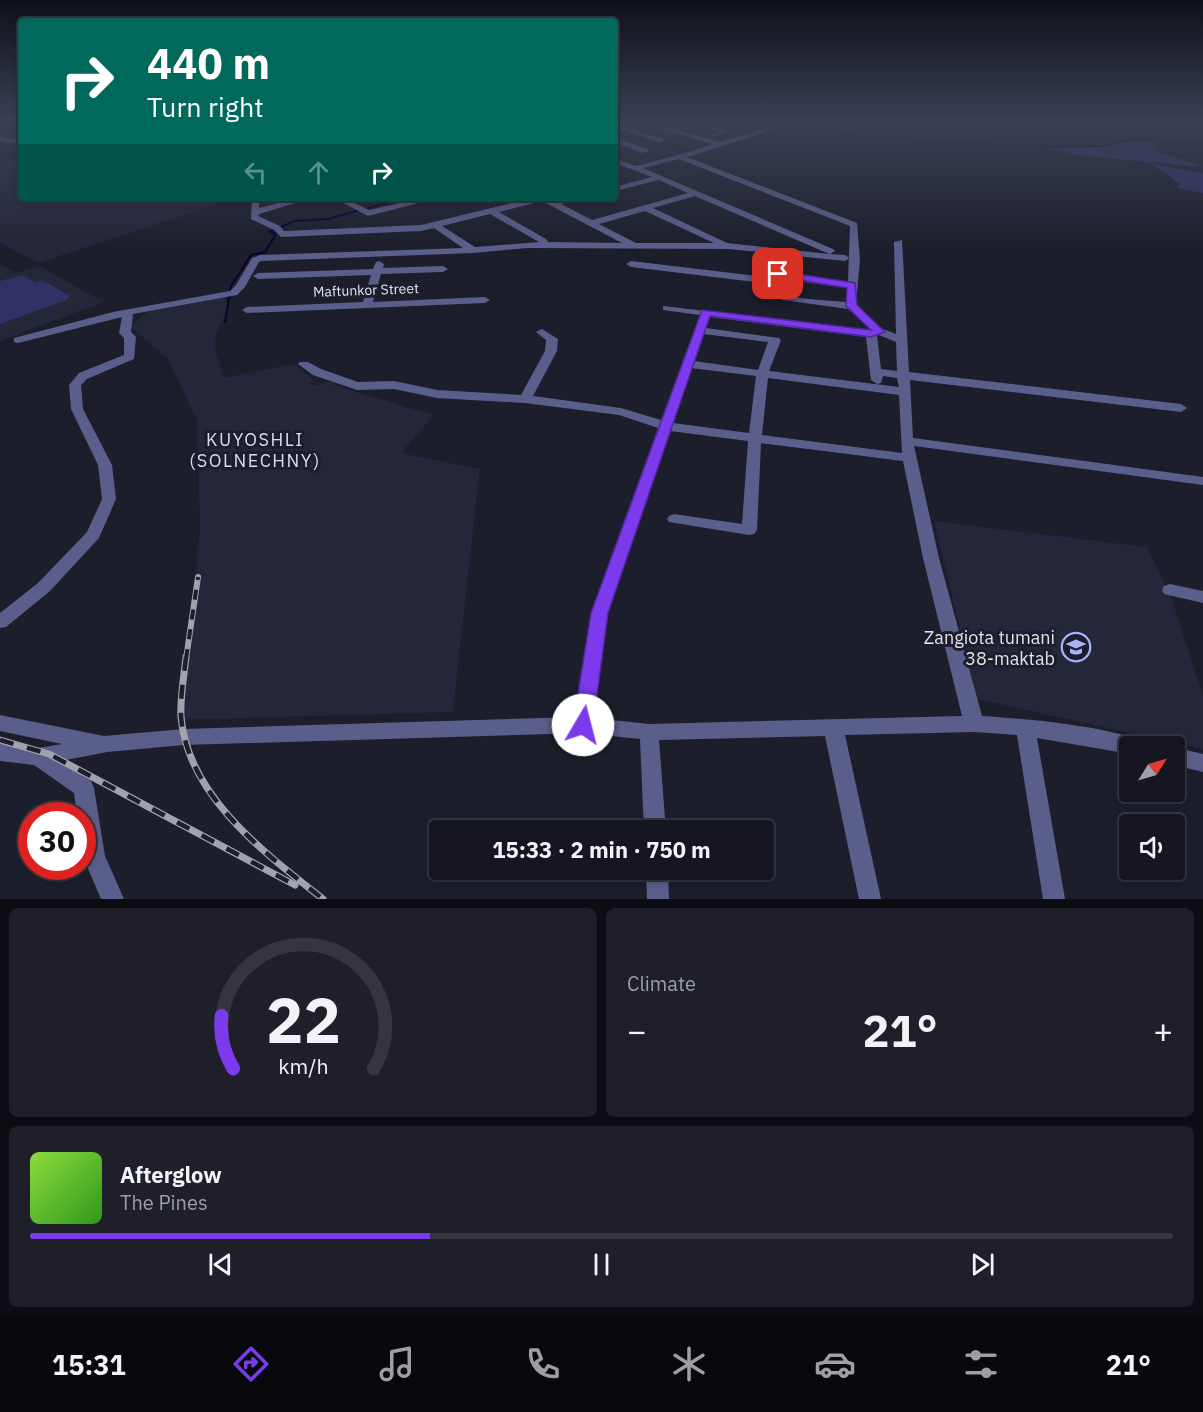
<!DOCTYPE html>
<meta charset="utf-8">
<style>
body{margin:0;font-family:"IBM Plex Sans",sans-serif;background:#1e1f29;color:#f1f3f6;height:100vh;display:flex;flex-direction:column;font-size:22px;white-space:nowrap}
*{box-sizing:border-box;margin:0}
p{font-size:20px;color:#9d9fa5}
.icon{flex:none;width:33px;height:33px;fill:none;stroke:currentColor;stroke-width:2;stroke-linecap:round;stroke-linejoin:round}
.map{position:relative;height:899px;overflow:hidden}
.details{display:flex;flex-direction:column;gap:9px;padding:9px;background:#0c0c12;flex:1}
.details>*{flex:none}
.hud{position:absolute;left:18px;top:18px;width:600px;height:183px;border-radius:6px;box-shadow:0 3px 9px #0003,0 0 0 2px #34353e;background:#00695c;color:#fff;overflow:hidden}
.needle{width:39px;rotate:53deg}
.buttons{position:absolute;left:1119px;top:736px;display:grid;gap:12px}
.buttons a{display:grid;place-items:center;width:66px;height:66px;border-radius:6px;background:#151620;box-shadow:0 3px 9px #0003,0 0 0 2px #34353e;font-size:30px}
.speed{position:absolute;left:18px;top:802px;display:flex;gap:12px;font-size:30px;font-weight:700;text-align:center}
.speed>*{display:grid;place-content:center;width:78px;height:78px;border-radius:50%;background:#151620;box-shadow:0 3px 9px #0003,0 0 0 2px #34353e;line-height:1}
.speed .limit{border:9px solid #d22;background:#fff;color:#111}
.pin{position:absolute;display:grid;place-items:center;width:51px;height:51px;color:#fff;margin:-26px;border-radius:12px;box-shadow:0 3px 9px #0006}
.me{position:absolute;width:66px;margin:-33px;rotate:8deg;stroke-linejoin:round;filter:drop-shadow(0 0 4px #0008)}
.turn{display:flex;align-items:center;gap:21px;height:126px;padding:0 30px;font-size:27px}
.turn .icon{width:78px;height:78px;stroke-width:2.5}
.turn b{display:block;font-size:42px;line-height:51px}
.lanes{display:flex;align-items:center;height:57px;padding:0 30px;background:#0003;justify-content:center;gap:30px;direction:ltr}
.lanes .off{opacity:.35}
.big{font-size:45px;font-weight:700;line-height:1.1}
.details .tile{flex:1;display:flex;flex-direction:column;justify-content:center;gap:9px;min-width:0;padding:0 21px;border-radius:9px;background:#1e1f29}
.details .dial{align-items:center;gap:0}
.dial svg{height:156px;overflow:visible;fill:none;stroke:#34353e;stroke-width:7;stroke-linecap:round;text-anchor:middle}
.dial text{fill:#f1f3f6;stroke:none}
.song{display:flex;align-items:center;gap:18px}
.cover{width:72px;height:72px;border-radius:9px;background:linear-gradient(135deg,hsl(90 70% 55%),hsl(110 70% 35%))}
.played{height:6px;border-radius:3px;background:linear-gradient(90deg,#7c3aed 35%,#34353e 35%)}
.keys{display:flex;justify-content:space-around;direction:ltr}
.heat{display:flex;justify-content:space-between;align-items:center;font-size:33px;direction:ltr}
.details .tiles{flex:1;display:grid;gap:9px;grid-template-columns:1fr 1fr}
.tile:last-child{grid-column:span 2}
.trip{position:absolute;left:429px;top:820px;width:345px;height:60px;border-radius:6px;background:#151620;box-shadow:0 3px 9px #0003,0 0 0 2px #34353e;font-weight:700;line-height:60px;text-align:center}
.tab-bar{display:flex;height:96px;justify-content:space-around;align-items:center;background:#08090d;color:#9d9fa5}
.tab-bar .icon{width:42px;height:42px}
.tab-bar .active{color:#7c3aed}
.tab-bar b{font-size:27px;color:#f1f3f6}
.map>svg:first-child{display:block}
.built{fill:#242639}
.green{fill:#303167}
.lines{fill:none;stroke-linecap:round;stroke-linejoin:round}
.stream-far1{stroke:#0a0034;stroke-width:1.5}
.stream{stroke:#0a0034;stroke-width:2}
.minor{fill:#5a5e8a;fill-rule:evenodd}
.rail-far1-casing{stroke:#a1a2ad;stroke-width:6}
.rail-casing{stroke:#a1a2ad;stroke-width:7}
.rail-far1{stroke:#1c1e2b;stroke-width:4;stroke-dasharray:10;stroke-linecap:butt}
.rail{stroke:#1c1e2b;stroke-width:4.5;stroke-dasharray:14;stroke-linecap:butt}
.route{fill:#7c3aed;stroke:#51269a;stroke-width:1.5}
.labels{text-anchor:middle;dominant-baseline:central;stroke-width:6;stroke-linejoin:round;paint-order:stroke}
.far-street-label{font-size:14px;fill:#e2e3ed;stroke:#1c1e2b}
.quarter-label{font-size:18px;letter-spacing:1.5px;fill:#d8dcf9;stroke:#1c1e2b}
.near-poi-label{font-size:18px;fill:#e2e3ed;stroke:#1c1e2b;text-anchor:end}
</style>
<div class="map">
<svg width="1203" height="899" viewBox="0 0 1203 899">
<rect width="100%" height="100%" fill="#1c1e2b"/>
<!-- built -->
<g class="built">
<polygon points="21,158 21,198 236,198 38,263 0,243 0,163"/>
<polygon points="0,264 16,273 40,266 104,302 0,341"/>
<polygon points="226,296 227,312 216,333 215,347 224,378 294,364 314,381 310,382 313,386 332,381 336,386 434,415 401,453 480,469 453,712 175,720 191,620 200,528 197,420 168,359 131,327 150,309"/>
<polygon points="934,521 1147,547 1171,597 1203,696 1203,749 977,699"/>
</g>
<!-- green -->
<g class="green">
<path d="M1138,140L1154,142L1157,151L1162,154L1202,165C1189,169 1179,164 1165,163C1125,160 1087,157 1047,149L1111,146Z"/>
<polygon points="1152,164 1203,173 1203,193 1176,188 1180,184"/>
<polygon points="22,275 35,282 42,280 70,296 67,300 0,324 0,281"/>
</g>
<g class="lines">
<!-- stream-far1 -->
<g class="stream-far1">
<polyline points="836,134 926,142 1055,147 1104,146 1128,140 1203,142"/>
<polyline points="659,141 689,151"/>
<polyline points="638,165 676,156"/>
<polyline points="358,211 403,198"/>
</g>
<!-- stream -->
<polyline class="stream" points="225,322 231,286 251,255 265,252 276,234 269,232 295,221 329,219 363,209"/>
<!-- minor -->
<g class="minor">
<polygon points="691,121 702,121 730,132 709,137 709,135 720,132"/>
<path d="M790,121H801L687,157L857,223L860,259L856,305L883,329L896,334L894,242L902,240L909,372L1181,404L1187,408L1181,412L910,380L913,438L1203,477V485L914,446L939,558L982,716C1029,719 1098,725 1143,741L1146,747H1130V754L1037,738L1065,899H1043L1017,735L974,732L845,735L881,899H859L825,736L659,740L666,831H644L640,739L583,733L184,745L107,752L61,761L91,781L94,788L105,856L124,899H101L83,857L82,816H77L74,793L34,765L0,761V743L38,748L62,744L0,731V715L104,736L184,729L575,717L591,613L658,428L619,415L525,403L437,398L394,389L357,390L313,375L298,364L300,362H308L321,369L358,382L394,381L437,390L521,395L545,351L546,340L536,332L542,329L558,339L557,351L533,396L621,408L661,420L700,315L663,310V306L871,330L848,309L783,300L765,293L760,284L755,282L631,267L626,264L631,261L757,276C767,279 768,285 775,290C792,300 826,300 846,302L847,288L776,278L778,254L728,249L527,248L473,253L261,261L259,262L245,287L237,295L133,314L131,332L136,337L134,359L87,379L81,385L83,409L112,465L116,499L99,538L50,591L6,627L0,628V613L38,583L87,532L102,499L98,465L71,409L69,385L79,373L124,355V338L119,333L122,317L18,343L14,342V338L113,312L230,291L236,285L252,258L260,255L463,248L434,228L421,231L281,237L274,230L251,219L252,198H260L259,208L298,198H312L259,214L258,216L280,226L284,231L421,225L533,198H549L554,201L580,198L561,204L592,220L688,193L659,180L615,191V187L652,177L615,163V159L636,166L696,150L712,144L656,127V125L720,142ZM679,159L850,226L848,282L784,274L787,255L845,261L850,258L845,255L830,254L835,251L833,249L643,168ZM695,196L827,253L829,254L727,243L653,208ZM542,201L622,243L548,242L546,239L499,212ZM645,211L714,243H636L599,224ZM490,214L539,242L475,247L442,226ZM710,317L866,337L871,380L877,384L881,383L883,376L897,378L899,387L769,371L781,340L779,338L706,328ZM704,334L768,342L758,370L694,361ZM879,335L896,342L897,371L881,369L877,336ZM691,368L756,376L749,433L673,423ZM768,378L899,395L902,453L762,435ZM670,431L748,441L742,524L674,514L669,516L667,519L669,522L749,535L754,534L757,530L761,443L903,461L923,558L962,716L649,724L594,718L607,613Z"/>
<polygon points="615,124 663,139 664,140 661,142 615,128"/>
<polygon points="0,137 21,140 21,144 0,141"/>
<polygon points="615,138 648,149 649,151 642,153 615,142"/>
<polygon points="334,198 344,198 369,210 423,198 438,198 368,216"/>
<polygon points="379,261 384,264 383,268 443,266 448,269 443,272 381,274 373,302 485,297 490,300 485,303 247,313 242,310 247,307 363,302 371,275 258,279 253,276 258,273 373,269 376,262"/>
<polygon points="1170,584 1203,591 1203,603 1164,594 1162,590 1164,586"/>
<polygon points="1174,747 1203,754 1203,772 1174,765"/>
<polygon points="646,870 668,870 669,899 647,899"/>
</g>
<!-- rail-far1 casing -->
<g class="rail-far1-casing">
<polyline id="rail-far1" points="186,659 198,577"/>
</g>
<!-- rail casing -->
<g class="rail-casing">
<g id="rail">
<path d="M186,657C184,676 180,697 181,716C187,796 266,854 323,899"/>
<polyline points="0,740 49,754 295,885"/>
</g>
</g>
<!-- rail-far1 -->
<use href="#rail-far1" class="rail-far1"/>
<!-- rail -->
<use href="#rail" class="rail"/>
</g>
<!-- sky -->
<linearGradient id="sky" x2="0" y2="1"><stop stop-color="#0f1018"/><stop offset="0.49" stop-color="#3a4155"/><stop offset="1" stop-color="#3a4155" stop-opacity="0"/></linearGradient>
<rect width="1203" height="247" fill="url(#sky)"/>
<!-- route -->
<polygon class="route" points="778,271 855,283 857,305 885,332 871,337 710,316 608,613 593,725 590,731 583,733 576,731 573,725 591,613 702,310 871,330 846,306 847,288 775,276 775,272"/>
<!-- icons -->
<defs>
<g id="school-ring" transform="scale(1.5)"><circle r="9.5" fill="#1c1e2b" stroke="#a9b0fc" stroke-width="1.5"/><path d="M0-5L7-2L0 1L-7-2ZM-4 1L0 2.5L4 1V4Q0 6-4 4Z" fill="#a9b0fc"/></g>
</defs>
<g fill-rule="evenodd">
<use href="#school-ring" x="1076" y="647"/>
</g>
<g class="labels">
<!-- far-street labels -->
<g class="far-street-label">
<text transform="translate(366 290) rotate(-2)">Maftunkor Street</text>
</g>
<!-- quarter labels -->
<g class="quarter-label">
<text x="255" y="439">KUYOSHLI<tspan x="255" dy="21">(SOLNECHNY)</tspan></text>
</g>
<!-- near-poi labels -->
<g class="near-poi-label">
<text x="1055" y="637">Zangiota tumani<tspan x="1055" dy="21">38-maktab</tspan></text>
</g>
</g>
</svg>
<div class="buttons">
<a><svg class="needle" viewBox="-14 -14 28 28"><path d="M0-13l5 13h-10z" fill="#e53935"/><path d="M0 13l5-13h-10z" fill="#9d9fa5"/></svg></a>
<a><svg class="icon" aria-label="sound" viewBox="0 0 24 24"><path d="M4 9h4l5-4v14l-5-4H4zM17 9q2 3 0 6"/></svg></a>
</div>
<div class="speed"><div class="limit">30</div></div>
<div class="pin" style="left:778px;top:274px;background:#d93025"><svg class="icon" aria-label="arrive" viewBox="0 0 24 24"><path d="M6 21V4h12l-3 4 3 4H6"/></svg></div>
<svg class="me" style="left:583px;top:725px" viewBox="-20 -20 40 40"><circle r="19" fill="#fff"/><path d="M0-13L10 11 0 6-10 11z" fill="#7c3aed"/></svg>
<div class="trip">15:33 · 2 min · 750 m</div>
<div class="hud">
<div class="turn"><svg class="icon" aria-label="right" viewBox="0 0 24 24"><path d="M7 20v-9h11M14 6l5 5-5 5"/></svg><div><b>440 m</b>Turn right</div></div>
<div class="lanes"><svg class="icon off" aria-label="left" viewBox="0 0 24 24"><path d="M17 20v-9H6M10 6l-5 5 5 5"/></svg><svg class="icon off" aria-label="ahead" viewBox="0 0 24 24"><path d="M12 20V5M6 11l6-6 6 6"/></svg><svg class="icon" aria-label="right" viewBox="0 0 24 24"><path d="M7 20v-9h11M14 6l5 5-5 5"/></svg></div>
</div>
</div>
<section class="details">
<div class="tiles">
<div class="tile dial"><svg viewBox="0 0 100 80">
<path d="M14 69A42 42 0 1 1 86 69"/>
<path d="M14 69A42 42 0 0 1 8 42" stroke="#7c3aed"/>
<text x="50" y="56" font-size="32" font-weight="700">22</text>
<text x="50" y="72" font-size="11">km/h</text>
</svg></div>
<div class="tile"><p>Climate</p>
<div class="heat"><a>−</a><b class="big">21°</b><a>+</a></div>
</div>
<div class="tile">
<div class="song"><i class="cover"></i><div><b>Afterglow</b><p>The Pines</p></div></div>
<div class="played"></div>
<div class="keys"><svg class="icon" aria-label="previous" viewBox="0 0 24 24"><path d="M18 5L8 12l10 7zM5 5v14"/></svg><svg class="icon" aria-label="pause" viewBox="0 0 24 24"><path d="M8 5v14M16 5v14"/></svg><svg class="icon" aria-label="next" viewBox="0 0 24 24"><path d="M6 5l10 7-10 7zM19 5v14"/></svg></div>
</div>
</div>
</section>
<nav class="tab-bar">
<b>15:31</b>
<svg class="icon active" aria-label="directions" viewBox="0 0 24 24"><path d="M12 3l9 9-9 9-9-9zM9 14v-3h6M13 9l2 2-2 2"/></svg>
<svg class="icon" aria-label="music" viewBox="0 0 24 24"><path d="M9 18V5l10-2v13"/><circle cx="6" cy="18" r="3"/><circle cx="16" cy="16" r="3"/></svg>
<svg class="icon" aria-label="phone" viewBox="0 0 24 24"><path d="M5 4h4l2 5-3 2q2 4 5 5l2-3 5 2v4C11 20 4 13 5 4z"/></svg>
<svg class="icon" aria-label="climate" viewBox="0 0 24 24"><path d="M12 3v18M4 7l16 10M4 17L20 7"/></svg>
<svg class="icon" aria-label="car" viewBox="0 0 24 24"><path d="M5 17H2v-5l4-1 3-4h7l3 4 3 1v5h-3M9 17h6M6 11h13"/><circle cx="7" cy="17" r="2"/><circle cx="17" cy="17" r="2"/></svg>
<svg class="icon" aria-label="filters" viewBox="0 0 24 24"><path d="M4 7h16M4 17h16"/><circle cx="9" cy="7" r="2"/><circle cx="15" cy="17" r="2"/></svg>
<b>21°</b>
</nav>
